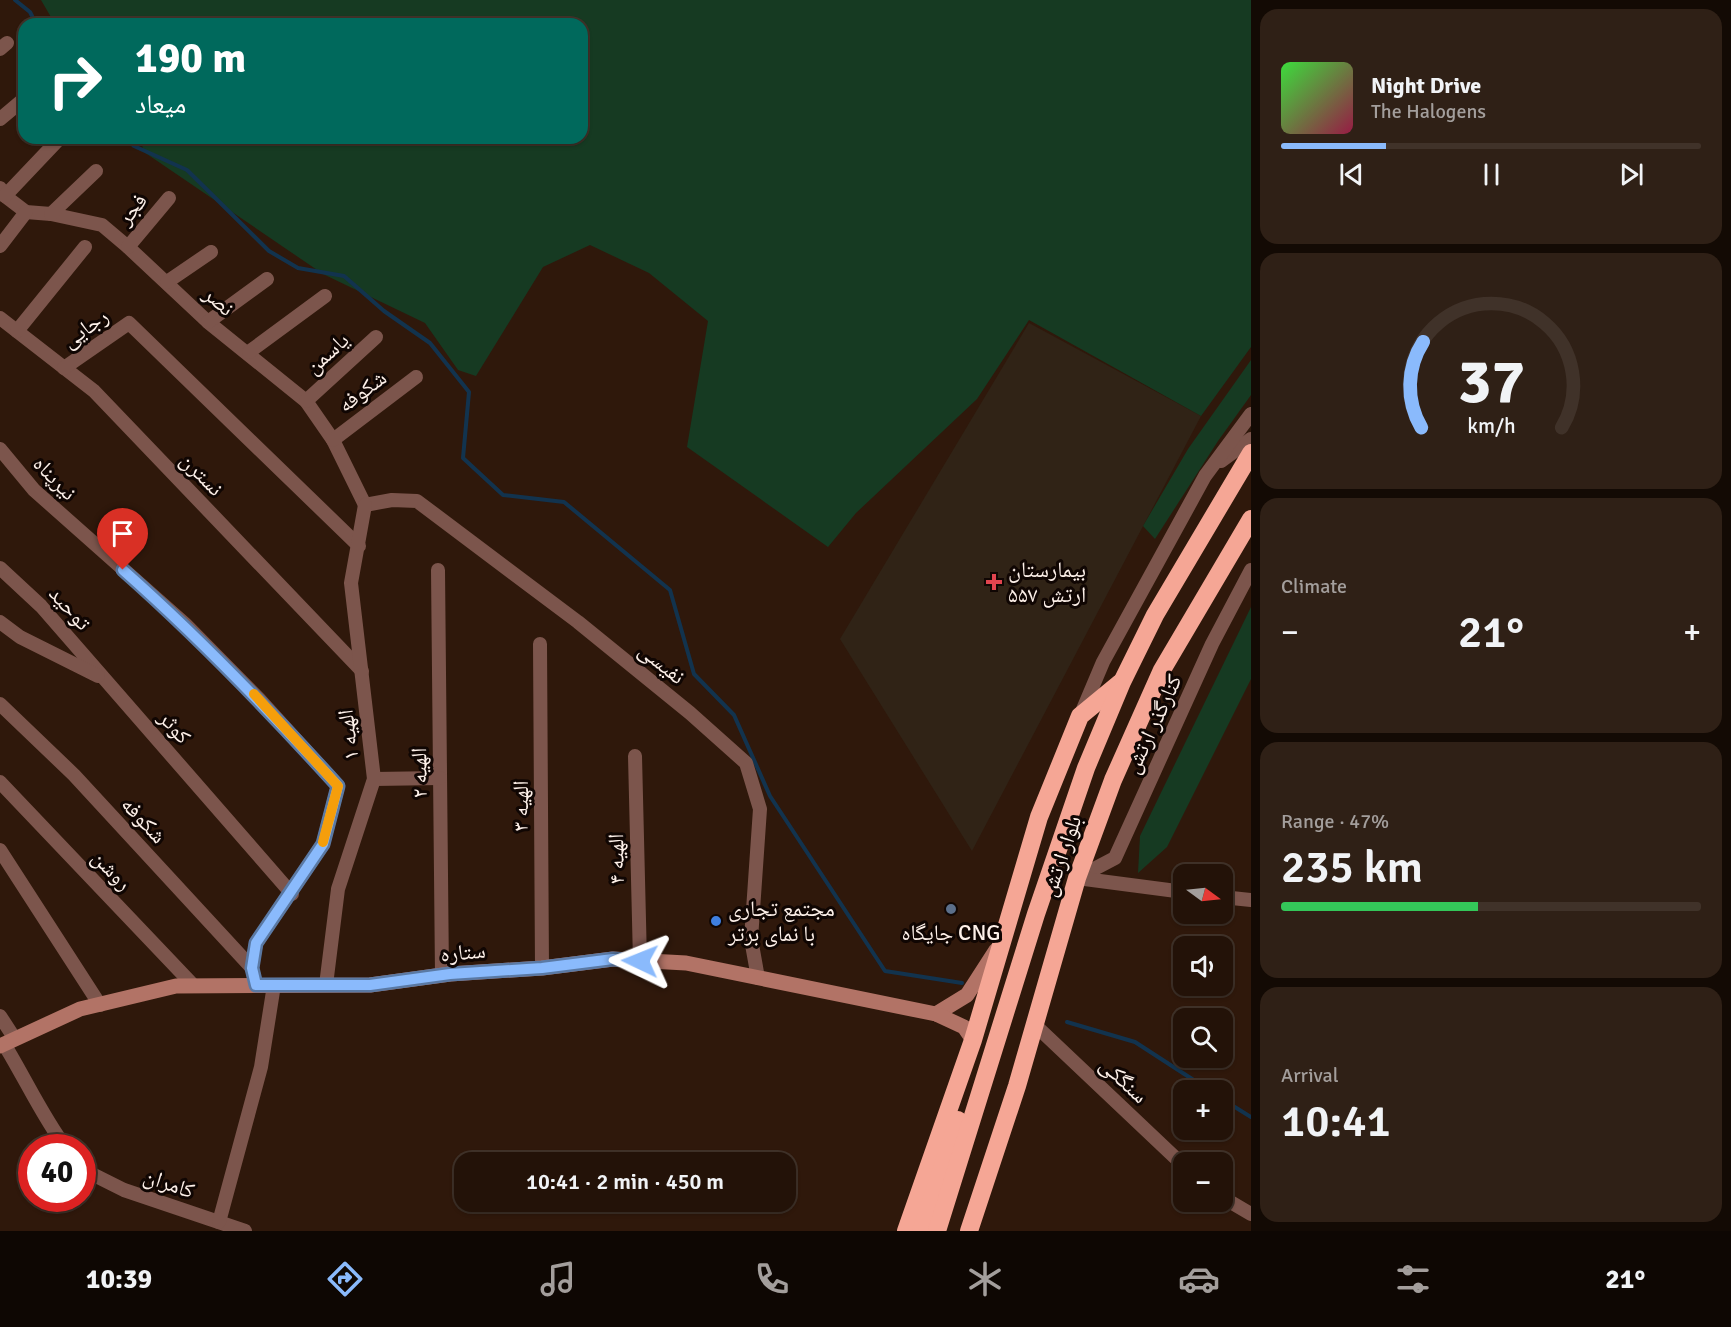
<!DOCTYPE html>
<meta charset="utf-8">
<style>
body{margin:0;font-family:Signika,"Noto Naskh Arabic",sans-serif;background:#2f2016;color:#f1f3f6;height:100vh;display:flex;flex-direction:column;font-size:22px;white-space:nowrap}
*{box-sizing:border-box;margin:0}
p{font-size:20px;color:#a39e9c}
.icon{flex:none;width:33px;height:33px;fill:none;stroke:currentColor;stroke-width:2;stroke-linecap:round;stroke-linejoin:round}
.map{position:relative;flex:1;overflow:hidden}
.sheet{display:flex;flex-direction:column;gap:9px;padding:9px;background:#130a04;width:480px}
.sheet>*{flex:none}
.hud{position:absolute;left:18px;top:18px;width:570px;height:126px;border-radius:18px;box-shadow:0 2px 4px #0004,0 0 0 2px #403229;background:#00695c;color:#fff;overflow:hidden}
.needle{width:39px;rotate:105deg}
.fabs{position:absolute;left:1173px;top:864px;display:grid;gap:12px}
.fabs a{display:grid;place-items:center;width:60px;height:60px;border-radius:12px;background:#231208;box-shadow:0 2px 4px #0004,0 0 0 2px #403229;font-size:30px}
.speed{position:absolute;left:18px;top:1134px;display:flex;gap:12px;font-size:30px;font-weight:700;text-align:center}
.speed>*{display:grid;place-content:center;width:78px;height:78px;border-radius:50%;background:#231208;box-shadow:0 2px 4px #0004,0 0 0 2px #403229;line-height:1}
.speed .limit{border:9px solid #d22;background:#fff;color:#111}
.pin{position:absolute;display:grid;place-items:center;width:51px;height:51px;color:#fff;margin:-62px -26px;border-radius:50% 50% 50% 0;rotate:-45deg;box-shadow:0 0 6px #0007}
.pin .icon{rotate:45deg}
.me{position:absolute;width:66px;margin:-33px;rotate:272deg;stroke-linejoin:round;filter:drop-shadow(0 0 4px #0008)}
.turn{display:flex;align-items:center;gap:21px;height:126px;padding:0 18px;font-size:27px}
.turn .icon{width:78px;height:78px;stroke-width:2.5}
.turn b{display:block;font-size:42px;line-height:51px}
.big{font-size:45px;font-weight:600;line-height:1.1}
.sheet .card{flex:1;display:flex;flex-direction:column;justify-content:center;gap:9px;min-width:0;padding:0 21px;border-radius:18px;background:#2f2016}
.sheet .dial{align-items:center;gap:0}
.dial svg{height:156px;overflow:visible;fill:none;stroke:#403229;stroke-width:7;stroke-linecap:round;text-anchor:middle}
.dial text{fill:#f1f3f6;stroke:none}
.song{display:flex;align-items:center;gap:18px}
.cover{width:72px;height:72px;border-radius:9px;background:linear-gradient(135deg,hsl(120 70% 55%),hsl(340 70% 35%))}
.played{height:6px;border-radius:3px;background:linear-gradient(90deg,#8abafc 25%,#403229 25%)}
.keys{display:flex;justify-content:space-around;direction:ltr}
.heat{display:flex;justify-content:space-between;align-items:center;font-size:33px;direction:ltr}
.charge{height:9px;border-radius:4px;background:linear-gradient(90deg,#34c759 47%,#403229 0)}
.trip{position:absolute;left:454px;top:1152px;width:342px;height:60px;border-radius:18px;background:#231208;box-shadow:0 2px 4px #0004,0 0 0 2px #403229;font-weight:600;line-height:60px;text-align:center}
.tab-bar{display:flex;height:96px;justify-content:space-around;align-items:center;background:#0e0703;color:#a39e9c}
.tab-bar .icon{width:42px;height:42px}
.tab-bar .current{color:#8abafc}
.tab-bar b{font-size:27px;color:#f1f3f6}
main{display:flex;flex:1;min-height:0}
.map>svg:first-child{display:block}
.medical{fill:#302316}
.green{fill:#163a22}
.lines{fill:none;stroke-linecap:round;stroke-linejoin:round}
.stream{stroke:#12334e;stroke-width:4}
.street{stroke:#7c554c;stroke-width:14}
.secondary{stroke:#b27366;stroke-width:15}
.highway{stroke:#f5a695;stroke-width:18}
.route-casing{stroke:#5a79a4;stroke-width:15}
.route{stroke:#8abafc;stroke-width:10}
.slow{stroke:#f59e0b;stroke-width:10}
.health-dot{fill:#e0444e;stroke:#100603;stroke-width:2}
.service-dot{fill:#5c6f8a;stroke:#100603;stroke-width:2}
.shop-dot{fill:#3f7fe0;stroke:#100603;stroke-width:2}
.labels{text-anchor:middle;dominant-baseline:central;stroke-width:6;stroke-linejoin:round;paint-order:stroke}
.street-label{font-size:22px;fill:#fdf0e9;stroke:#100603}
.poi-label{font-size:22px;fill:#fdf0e9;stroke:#100603;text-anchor:start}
</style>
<main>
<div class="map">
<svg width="1251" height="1231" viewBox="0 0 1251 1231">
<rect width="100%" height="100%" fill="#2f180b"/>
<!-- medical -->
<polygon class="medical" points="1029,323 1201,416 972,851 840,639"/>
<!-- green -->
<g class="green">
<polygon points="41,0 1251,0 1251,347 1201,416 1029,320 977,399 856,513 828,547 687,447 708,321 649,273 590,245 543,267 476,376 458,370 425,323 323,274 144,152 140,138 582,138 582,24 55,24"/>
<polygon points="1251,360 1251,395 1218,441 1155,539 1143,526 1188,449"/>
<polygon points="1251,607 1251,679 1167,847 1138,873 1140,836"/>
</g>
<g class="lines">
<!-- stream -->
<g class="stream">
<polyline points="15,0 30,12 36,24"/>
<polyline points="126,138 134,146 187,170 269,251 298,268 344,276 384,311 430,343 469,392 463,458 503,495 564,502 670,590 694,674 734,715 770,796 885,971 962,983"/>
<polyline points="1067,1022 1135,1042 1209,1090"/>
<polyline points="1222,1099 1251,1117"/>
</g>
<!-- street -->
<g class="street">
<polyline points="0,49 7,43"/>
<polyline points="0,119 24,99"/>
<polyline points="0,188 5,196 26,212 51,214 102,225 128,247 208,322 306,401 333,440 365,505"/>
<polyline points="5,196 60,138"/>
<polyline points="51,214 96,171"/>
<polyline points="0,246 26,212"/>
<polyline points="128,247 169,198"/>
<polyline points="167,282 211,252"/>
<polyline points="0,318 94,391 362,671"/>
<polyline points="208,322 267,279"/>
<polyline points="17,331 85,247"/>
<polyline points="249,352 325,296"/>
<polyline points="64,368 129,323 359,546"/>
<polyline points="306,401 376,337"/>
<polyline points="333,440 416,377"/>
<polyline points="0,449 34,490 185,624 259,699 338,786 323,844 256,943 252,968 256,985"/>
<polyline points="1221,461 1251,439"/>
<polyline points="365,505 392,500 417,501 578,622 690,713 746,763 760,809 751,939 758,978"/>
<polyline points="0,568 41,606 292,894"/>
<polyline points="438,570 442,975"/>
<polyline points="0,622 20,637 98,676"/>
<polyline points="540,644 542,968"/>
<polyline points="0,704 74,775 252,968"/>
<polyline points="1081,714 1103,662 1205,476 1251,414"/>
<polyline points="635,756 640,961"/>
<polyline points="374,779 440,778"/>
<polyline points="0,782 194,986"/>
<polyline points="0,850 100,1005"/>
<polyline points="1077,878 1115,858 1212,644 1251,570"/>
<polyline points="1077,878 1184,892"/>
<polyline points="1222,897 1251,900"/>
<polyline points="326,985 338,889 374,779 351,583 365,505"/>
<polyline points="0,1016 15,1039"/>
<polyline points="1035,1025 1184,1166"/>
<path d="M4,1044C25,1078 42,1116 66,1148"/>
<polyline points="82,1169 124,1190 245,1231"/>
<polyline points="1222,1197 1251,1214"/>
<polyline points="219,1222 261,1067 274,985"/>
</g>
<!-- secondary -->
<g class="secondary">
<polyline points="936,1014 967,995 996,950"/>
<polyline points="0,1046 80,1009 176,986 370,985 450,974 542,968 613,959 686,963 936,1014 964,1027 973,1040"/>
</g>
<!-- highway -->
<g class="highway">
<polyline points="906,1231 973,1040 1039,817 1080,716 1120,683"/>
<polyline points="921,1231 958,1120"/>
<polyline points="937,1231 1036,914 1086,768 1122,682 1155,615 1251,453"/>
<polyline points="969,1231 1017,1086 1077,878 1113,780 1162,670 1251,519"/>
</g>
</g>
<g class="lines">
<!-- route casing -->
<g class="route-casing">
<path id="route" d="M123,570C200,638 270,711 338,786L323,844L256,943L252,968L256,985H370L450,974L542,968L613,959L640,961"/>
</g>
<!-- route -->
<use href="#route" class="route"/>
<!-- slow -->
<polyline class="slow" points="254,694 338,786 323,842"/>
</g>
<!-- markers -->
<path class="health-dot" d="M991 573h6v6h6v6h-6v6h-6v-6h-6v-6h6z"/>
<circle class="service-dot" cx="951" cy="909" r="6"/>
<circle class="shop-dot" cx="716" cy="921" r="6"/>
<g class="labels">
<!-- street labels -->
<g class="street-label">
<text transform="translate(132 209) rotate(-50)">فجر</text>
<text transform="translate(219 301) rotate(41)">نصر</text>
<text transform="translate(85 328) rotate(-35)">رجایی</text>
<text transform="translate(327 353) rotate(-42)">یاسمن</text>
<text transform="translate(362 391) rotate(-37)">شکوفه</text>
<text transform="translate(202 474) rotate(46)">نسترن</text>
<text transform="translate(55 478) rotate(46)">نیرپناه</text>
<text transform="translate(70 608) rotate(48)">توحید</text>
<text transform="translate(662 663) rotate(39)">نفیسی</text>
<text transform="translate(1153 724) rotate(-65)">کنارگذر ارتش</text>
<text transform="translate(175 727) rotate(49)">کوثر</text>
<text transform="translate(348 735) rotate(-97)">الهیه ۱</text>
<text transform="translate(419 773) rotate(-91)">الهیه ۲</text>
<text transform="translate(520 806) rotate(-90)">الهیه ۳</text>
<text transform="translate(144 820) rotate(47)">شکوفه</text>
<text transform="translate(1061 856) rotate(-71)">بلوار ارتش</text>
<text transform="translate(616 859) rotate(-91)">الهیه ۴</text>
<text transform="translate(112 870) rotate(46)">روشن</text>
<text transform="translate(463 952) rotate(-5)">ستاره</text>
<text transform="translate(1124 1080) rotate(43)">سنگکی</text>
<text transform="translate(169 1183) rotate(19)">کامران</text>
</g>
<!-- poi labels -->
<g class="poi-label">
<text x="1008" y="569">بیمارستان<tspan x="1008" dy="25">۵۵۷ ارتش</tspan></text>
<text x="728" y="908">مجتمع تجاری<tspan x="728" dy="25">با نمای برتر</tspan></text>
<text x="951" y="932" text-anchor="middle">جایگاه CNG</text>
</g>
</g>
</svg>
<div class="fabs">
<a><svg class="needle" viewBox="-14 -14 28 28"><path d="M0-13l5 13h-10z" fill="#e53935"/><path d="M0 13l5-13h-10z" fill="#a39e9c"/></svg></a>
<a><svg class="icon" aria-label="sound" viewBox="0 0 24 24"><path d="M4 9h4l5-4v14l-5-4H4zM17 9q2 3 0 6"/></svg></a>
<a><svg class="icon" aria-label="search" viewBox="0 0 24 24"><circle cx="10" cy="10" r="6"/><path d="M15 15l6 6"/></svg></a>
<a>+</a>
<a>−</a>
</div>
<div class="speed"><div class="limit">40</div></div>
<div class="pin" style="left:123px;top:570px;background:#d93025"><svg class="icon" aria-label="arrive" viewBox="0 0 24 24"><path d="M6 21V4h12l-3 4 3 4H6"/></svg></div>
<svg class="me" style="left:640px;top:961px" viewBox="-20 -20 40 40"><path d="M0-17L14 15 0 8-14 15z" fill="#8abafc" stroke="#fff" stroke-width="4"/></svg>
<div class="trip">10:41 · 2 min · 450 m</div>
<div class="hud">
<div class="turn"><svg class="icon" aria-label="right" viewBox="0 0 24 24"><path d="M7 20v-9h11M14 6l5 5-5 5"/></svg><div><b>190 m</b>میعاد</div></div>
</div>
</div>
<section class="sheet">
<div class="card">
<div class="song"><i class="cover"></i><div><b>Night Drive</b><p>The Halogens</p></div></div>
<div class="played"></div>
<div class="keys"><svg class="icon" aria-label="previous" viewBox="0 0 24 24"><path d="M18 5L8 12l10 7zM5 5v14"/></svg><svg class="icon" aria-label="pause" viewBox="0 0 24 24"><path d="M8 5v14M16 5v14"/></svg><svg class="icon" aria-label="next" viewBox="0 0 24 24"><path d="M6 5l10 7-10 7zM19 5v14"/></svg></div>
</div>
<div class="card dial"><svg viewBox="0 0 100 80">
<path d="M14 69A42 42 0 1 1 86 69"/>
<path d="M14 69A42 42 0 0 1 15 25" stroke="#8abafc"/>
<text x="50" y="56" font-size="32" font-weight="700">37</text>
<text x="50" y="72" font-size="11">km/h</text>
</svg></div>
<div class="card"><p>Climate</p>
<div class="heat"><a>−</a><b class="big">21°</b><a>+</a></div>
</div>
<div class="card"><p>Range · 47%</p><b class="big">235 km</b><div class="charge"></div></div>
<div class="card"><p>Arrival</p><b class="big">10:41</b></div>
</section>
</main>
<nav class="tab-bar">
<b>10:39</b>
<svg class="icon current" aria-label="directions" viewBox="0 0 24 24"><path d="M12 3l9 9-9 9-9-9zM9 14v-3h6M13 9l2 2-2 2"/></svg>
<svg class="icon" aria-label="music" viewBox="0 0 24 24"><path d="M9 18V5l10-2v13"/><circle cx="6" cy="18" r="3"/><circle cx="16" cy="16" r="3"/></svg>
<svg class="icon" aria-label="phone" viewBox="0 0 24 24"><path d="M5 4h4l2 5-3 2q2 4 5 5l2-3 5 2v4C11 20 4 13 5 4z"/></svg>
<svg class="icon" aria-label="climate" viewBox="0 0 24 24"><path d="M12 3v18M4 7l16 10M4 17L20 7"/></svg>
<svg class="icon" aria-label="car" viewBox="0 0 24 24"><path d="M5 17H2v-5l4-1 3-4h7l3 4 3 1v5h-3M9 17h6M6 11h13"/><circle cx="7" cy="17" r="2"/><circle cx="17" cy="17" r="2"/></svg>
<svg class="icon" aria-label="filters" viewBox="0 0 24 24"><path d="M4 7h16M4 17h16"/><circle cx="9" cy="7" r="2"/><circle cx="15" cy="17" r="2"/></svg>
<b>21°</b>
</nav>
